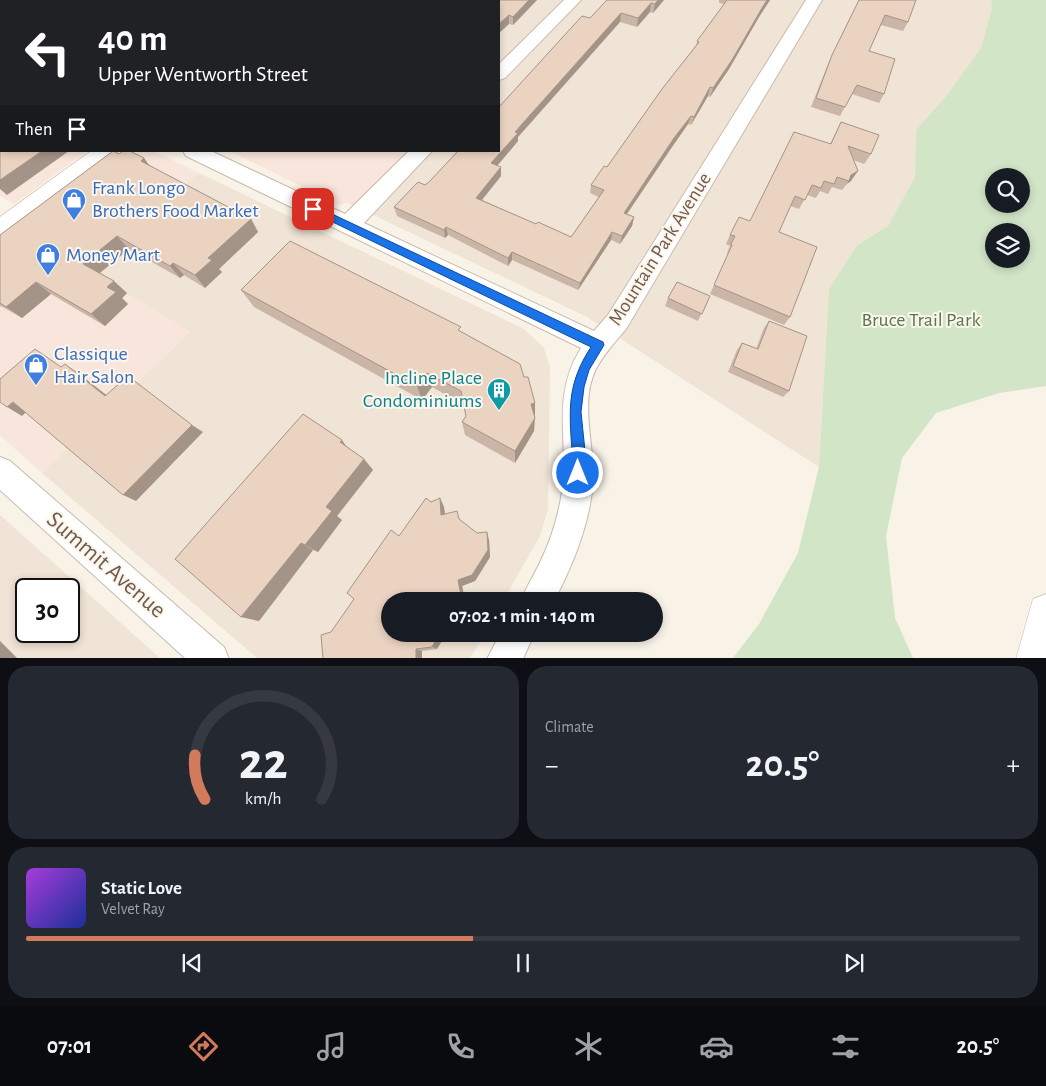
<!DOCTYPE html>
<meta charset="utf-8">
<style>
body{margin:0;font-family:"Alegreya Sans",sans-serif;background:#242831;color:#f1f3f6;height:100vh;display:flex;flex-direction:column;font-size:19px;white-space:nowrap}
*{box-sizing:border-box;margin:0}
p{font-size:16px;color:#9ea1a6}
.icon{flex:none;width:28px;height:28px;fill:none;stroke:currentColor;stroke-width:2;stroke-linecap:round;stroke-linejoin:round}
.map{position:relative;height:658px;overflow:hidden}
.side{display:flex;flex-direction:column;gap:8px;padding:8px;background:#0d0f14;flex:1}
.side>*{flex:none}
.banner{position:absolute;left:0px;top:0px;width:500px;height:152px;box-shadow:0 2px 8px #0003;background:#202124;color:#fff;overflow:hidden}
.controls{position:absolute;left:985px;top:168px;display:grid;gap:10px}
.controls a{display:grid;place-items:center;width:45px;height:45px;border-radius:50%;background:#171b24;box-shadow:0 2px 8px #0003;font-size:25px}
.speed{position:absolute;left:15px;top:578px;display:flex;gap:10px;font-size:25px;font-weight:700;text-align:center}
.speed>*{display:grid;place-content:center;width:65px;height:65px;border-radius:50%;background:#171b24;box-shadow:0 2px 8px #0003;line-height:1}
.speed .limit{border:2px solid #111;border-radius:8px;background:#fff;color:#111}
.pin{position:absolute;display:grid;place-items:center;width:42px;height:42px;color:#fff;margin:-21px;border-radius:10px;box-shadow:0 2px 8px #0006}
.me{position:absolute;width:55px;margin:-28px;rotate:0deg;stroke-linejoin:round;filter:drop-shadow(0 0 4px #0008)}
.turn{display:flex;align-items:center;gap:18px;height:105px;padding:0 15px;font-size:22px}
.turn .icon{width:65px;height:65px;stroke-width:2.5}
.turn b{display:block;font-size:35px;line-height:42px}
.then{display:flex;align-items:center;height:48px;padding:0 15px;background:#0003;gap:10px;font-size:19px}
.big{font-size:38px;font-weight:700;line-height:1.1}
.side .card{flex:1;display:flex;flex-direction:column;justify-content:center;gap:8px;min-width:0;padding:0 18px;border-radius:20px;background:#242831}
.side .dial{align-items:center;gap:0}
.dial svg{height:130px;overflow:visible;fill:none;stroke:#363941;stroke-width:7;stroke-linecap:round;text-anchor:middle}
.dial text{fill:#f1f3f6;stroke:none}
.song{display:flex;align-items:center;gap:15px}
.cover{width:60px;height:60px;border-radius:8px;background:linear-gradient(135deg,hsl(280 70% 55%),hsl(230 70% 35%))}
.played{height:5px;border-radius:2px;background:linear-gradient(90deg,#d3795c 45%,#363941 45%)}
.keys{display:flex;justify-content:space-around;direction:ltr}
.heat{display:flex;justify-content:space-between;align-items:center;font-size:28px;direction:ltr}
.side .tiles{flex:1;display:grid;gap:8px;grid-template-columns:1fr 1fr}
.card:last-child{grid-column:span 2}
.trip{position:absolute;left:381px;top:592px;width:282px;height:50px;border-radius:25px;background:#171b24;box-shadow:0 2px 8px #0003;font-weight:700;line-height:50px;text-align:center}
.dock{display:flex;height:80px;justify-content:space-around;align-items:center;background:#090b0e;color:#9ea1a6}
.dock .icon{width:35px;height:35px}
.dock .active{color:#d3795c}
.dock b{font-size:22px;color:#f1f3f6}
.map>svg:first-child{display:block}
.residential{fill:#f0e4d6;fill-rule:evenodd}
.commercial{fill:#f8e5dc}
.green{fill:#d2e5c7;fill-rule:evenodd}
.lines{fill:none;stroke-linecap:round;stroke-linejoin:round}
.lane-casing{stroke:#c9bbae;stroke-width:2}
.street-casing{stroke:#c9bbae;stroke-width:2}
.secondary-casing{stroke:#ccbbad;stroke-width:1}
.lane{fill:#fff;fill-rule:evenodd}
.street{fill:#fff;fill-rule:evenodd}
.secondary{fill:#fff;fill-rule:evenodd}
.wall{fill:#cab5a7}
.shaded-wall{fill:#a49488}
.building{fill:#ebd3c2;stroke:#a49488}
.route{fill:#1a73e8;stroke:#114b97}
.labels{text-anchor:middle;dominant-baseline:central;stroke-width:4;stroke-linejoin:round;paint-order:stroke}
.shop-label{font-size:20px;fill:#366cbe;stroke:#fcf6ec;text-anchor:start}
.street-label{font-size:20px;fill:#6f5b4f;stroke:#fcf6ec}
.park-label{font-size:20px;fill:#58794c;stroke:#fcf6ec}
.culture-label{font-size:20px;fill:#0d838f;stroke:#fcf6ec;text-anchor:end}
.near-street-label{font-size:24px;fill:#6f5b4f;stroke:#fcf6ec}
</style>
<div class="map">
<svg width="1046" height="659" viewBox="0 0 1046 659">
<rect width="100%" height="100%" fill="#f9f2e7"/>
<!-- residential -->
<g class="residential">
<polygon points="451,0 991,0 992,8 981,48 947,95 916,130 915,177 888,226 857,245 829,289 819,467 587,317 348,203 360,197 405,151 499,151 499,1 449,1"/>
<polygon points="199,173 524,329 544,348 550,367 548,509 540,536 503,601 390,601 390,634 485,634 470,658 257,658 42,473 190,332 83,267"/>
<path d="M0,515L160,658H0ZM26,589H69V631H26Z"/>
</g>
<!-- commercial -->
<g class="commercial">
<polygon points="0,120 1,151 87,151 14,204 0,196"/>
<polygon points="139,151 154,151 199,173 83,267 190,332 42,473 0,435 0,257"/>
<polygon points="230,151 405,151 356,201 339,205"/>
</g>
<!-- green -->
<path class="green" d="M991,0H1046V386L999,393L936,413L902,458L886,536L895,618L913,658H733L759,624L798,553L819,467L829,289L857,245L888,226L915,177L916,130L947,95L981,48L992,8ZM994,176H1021V204H994ZM994,231H1021V259H994Z"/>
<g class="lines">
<!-- lane casing -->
<g class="lane-casing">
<rect id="lane" x="0" y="68" width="1" height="7"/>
</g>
<!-- street casing -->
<g class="street-casing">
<g id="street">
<polygon points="564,0 581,0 505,78 499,80 499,64"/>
<path d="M806,0H822L626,329C615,342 604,354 596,369C579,403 595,446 593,482C590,523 573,565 554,601H521C526,587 535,574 541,560C551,540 557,519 561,498C571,444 549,400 581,348L186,156L183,151H211L345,214L409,151H432L364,223L594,331L608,315Z"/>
<polygon points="0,457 10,461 224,647 229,659 186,659 0,490"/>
<polygon points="500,634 534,634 523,659 487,659"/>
</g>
</g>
<!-- secondary casing -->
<g class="secondary-casing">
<g id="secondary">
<polygon points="81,0 101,0 102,1 82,1"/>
<polygon points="91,151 118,151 115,157 9,237 0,239 0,217"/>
<polygon points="1046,594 1046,659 1016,659 1033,599"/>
</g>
</g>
<!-- lane -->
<use href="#lane" class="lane"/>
<!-- street -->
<use href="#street" class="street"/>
<!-- secondary -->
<use href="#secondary" class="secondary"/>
</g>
<!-- wall -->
<g class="wall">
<polygon points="0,0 1,1 1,67 0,66"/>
<polygon points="143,0 285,0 285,1 146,1"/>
<polygon points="485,0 537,0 513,25 509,24 499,33 499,1"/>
<polygon points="664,0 653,13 650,12 637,27 620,22 518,137 518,141 497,166 501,167 501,176 482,200 536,224 571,237 599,197 590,193 591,185 607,167 696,46 697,41 724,4 719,3 719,0 770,0 759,17 729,69 710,97 708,96 691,125 688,124 672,147 627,214 634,217 632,226 620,244 611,240 578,290 512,260 508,266 448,235 445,238 397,216 394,207 429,182 590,18"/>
<polygon points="859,0 908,22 903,31 881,25 869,51 884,94 879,103 852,94 840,116 811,107 828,64"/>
<polygon points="841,122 871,154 864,164 853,160 851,181 847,184 842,190 832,187 828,194 820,191 816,198 807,195 799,209 790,206 779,232 790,317 784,325 710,294 728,254 727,253 730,246 726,244 730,235 750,221 830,144"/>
<polygon points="119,154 144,158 149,166 251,219 258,232 219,269 222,272 205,288 184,275 180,278 129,249 100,273 127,293 122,298 128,304 105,326 51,294 22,318 1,306 0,307 0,235"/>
<polygon points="241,290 462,332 524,377 535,403 534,431 515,463 465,435 462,422 466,416 464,405 432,387 422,400 254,307"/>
<polygon points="710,296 698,321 665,306 668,298"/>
<polygon points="769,321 789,391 783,397 728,372 737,350 742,343 756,349 764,328"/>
<polygon points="348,448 364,459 373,470 337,516 342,520 318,552 313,550 259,621 241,617"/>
<polygon points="440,498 444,507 445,514 461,521 477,533 489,540 490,557 475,581 462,586 465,600 390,634 446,634 437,649 422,651 331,632 431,502"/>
</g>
<!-- shaded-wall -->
<g class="shaded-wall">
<polygon points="259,0 268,0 268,1 258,1"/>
<rect x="269" y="0" width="16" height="1"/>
<polygon points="405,0 421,0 419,1 404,1"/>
<polygon points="529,0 537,0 513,25 513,17"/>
<polygon points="658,0 664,0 653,13 655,4"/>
<polygon points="767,0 770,0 759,17 729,69 710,97 713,88"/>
<polygon points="651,3 650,12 637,27 638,18"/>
<polygon points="621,13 620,22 518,137 518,141 492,172 491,163 515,132"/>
<polygon points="509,15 509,24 499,33 499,24"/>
<polygon points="710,87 708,96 691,125 694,117"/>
<polygon points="691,116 688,124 672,147 622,221 624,213 674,138"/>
<polygon points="42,151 69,151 7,195 0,189 0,180"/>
<polygon points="144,158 154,172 141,161"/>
<polygon points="501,167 501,176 477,206 476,198"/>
<polygon points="858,171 851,181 847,184 851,175"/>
<polygon points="634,217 632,226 620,244 622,236"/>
<polygon points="251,219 258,232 219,269 222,272 205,288 195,275 208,258"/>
<polygon points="446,227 448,235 445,238 444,230"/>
<polygon points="612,232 611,240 578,290 580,283"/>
<polygon points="117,236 129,249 96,276 83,264"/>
<polygon points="512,252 512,260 508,266 508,258"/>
<polygon points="173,263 184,275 180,278 170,266"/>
<polygon points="114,281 127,293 122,298 128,304 105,326 91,314 107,287"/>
<polygon points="36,282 51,294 22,318 6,307"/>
<polygon points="65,364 78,373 118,404 105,396"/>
<polygon points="427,373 432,387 422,400 417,386"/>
<polygon points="13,402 28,410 22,416 7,407"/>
<polygon points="535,403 535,417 531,404"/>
<polygon points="535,418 534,431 515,463 515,451"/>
<polygon points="192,425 203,432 136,501 123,495"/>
<polygon points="342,440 351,453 340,442"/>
<polygon points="364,459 373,470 337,516 342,520 318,552 305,545 326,507"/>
<polygon points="440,498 444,507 446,524 441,515"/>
<polygon points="487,532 489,540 490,557 475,581 462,586 465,600 464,601 457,601 458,580"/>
<polygon points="301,543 313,550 259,621 241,617"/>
<polygon points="439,634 446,634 437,649 432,647"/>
<polygon points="0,641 18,659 0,659"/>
<polygon points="416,649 422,651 422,659 416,659"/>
</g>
<!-- building -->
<g class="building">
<polygon points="0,0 36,0 39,1 1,1 1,60 0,59"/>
<polygon points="166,0 259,0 258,1 169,1"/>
<polygon points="336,0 405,0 404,1 334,1"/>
<polygon points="485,0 529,0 513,17 509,15 499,24 499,1 484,1"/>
<polygon points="607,0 658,0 655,4 651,3 638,18 621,13 515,132 518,133 491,163 501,167 476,198 536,224 538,222 571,237 604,190 591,185 604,166 607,167 662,89 699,42 697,41 727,0 767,0 762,8 732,60 713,88 710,87 694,117 691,116 674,138 624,213 634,217 622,236 612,232 580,283 512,252 508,258 446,227 444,230 394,207 418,182 425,185 429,182 458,151 499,151 499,107 582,16 590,18"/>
<polygon points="859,0 916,0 908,22 885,15 869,51 895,59 884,94 857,85 845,107 816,98 832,55"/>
<polygon points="0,102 1,102 1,151 42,151 0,180"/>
<polygon points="841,122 879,135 871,154 848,146 858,171 851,175 849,181 837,177 834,184 824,181 821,188 812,185 805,200 795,196 779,232 817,247 790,317 714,285 732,245 731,244 735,236 730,235 739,217 750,221 794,132 831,144"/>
<polygon points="113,151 119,154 123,151 130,151 144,158 141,161 251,219 208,258 212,260 195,275 173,263 170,266 117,236 83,264 114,281 107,287 116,292 91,314 36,282 6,307 0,303 0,235"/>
<polygon points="290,241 461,327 458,330 520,364 524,377 528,377 535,403 531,404 535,418 515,451 462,422 466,416 461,391 427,373 417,386 241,290"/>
<polygon points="677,282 710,296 702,314 668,298"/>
<polygon points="769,321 807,336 789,391 733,366 742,343 758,349"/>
<polygon points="35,349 61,367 65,364 105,396 128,376 192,425 123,495 13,402 7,407 0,402 0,379"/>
<polygon points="303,414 342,440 340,442 364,459 326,507 332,511 305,545 301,543 241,617 175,559"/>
<polygon points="426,498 431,502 440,498 441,515 457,511 459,519 477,533 487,532 488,550 472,575 458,580 461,595 457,601 390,601 390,634 439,634 432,647 416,649 416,659 323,659 321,635 331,632 354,599 347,593 391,530 399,536"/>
</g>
<!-- route -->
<path class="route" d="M313,205L603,342L604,345L589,370L584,387L581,412L586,461L583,477L578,479L574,477C570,469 573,459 572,451C569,409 567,384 591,347L310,211L308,209Z"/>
<!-- icons -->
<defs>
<g id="shop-pin" transform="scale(1.25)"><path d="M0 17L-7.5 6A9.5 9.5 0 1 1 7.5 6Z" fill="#3f7fe0" stroke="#fcf6ec"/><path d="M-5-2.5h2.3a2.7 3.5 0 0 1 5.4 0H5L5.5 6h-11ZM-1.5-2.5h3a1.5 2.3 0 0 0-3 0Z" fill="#fff"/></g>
<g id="building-pin" transform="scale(1.25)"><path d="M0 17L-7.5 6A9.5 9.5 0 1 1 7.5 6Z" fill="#0f9aa8" stroke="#fcf6ec"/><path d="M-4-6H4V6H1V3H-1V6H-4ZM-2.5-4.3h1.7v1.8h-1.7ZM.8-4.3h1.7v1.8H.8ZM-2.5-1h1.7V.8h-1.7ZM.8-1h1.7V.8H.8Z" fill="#fff"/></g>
</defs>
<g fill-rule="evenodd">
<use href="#shop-pin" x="74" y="200"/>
<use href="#shop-pin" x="48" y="255"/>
<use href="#shop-pin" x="36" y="365"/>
<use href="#building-pin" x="499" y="390"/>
</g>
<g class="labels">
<!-- shop labels -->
<g class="shop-label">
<text x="92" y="188">Frank Longo<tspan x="92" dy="23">Brothers Food Market</tspan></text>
<text x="66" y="255">Money Mart</text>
<text x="54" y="354">Classique<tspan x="54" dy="23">Hair Salon</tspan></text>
</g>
<!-- street labels -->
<g class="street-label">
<text transform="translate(660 249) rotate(-58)">Mountain Park Avenue</text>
</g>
<!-- park labels -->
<g class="park-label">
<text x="921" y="320">Bruce Trail Park</text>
</g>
<!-- culture labels -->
<g class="culture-label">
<text x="482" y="378">Incline Place<tspan x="482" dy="23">Condominiums</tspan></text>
</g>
<!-- near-street labels -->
<g class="near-street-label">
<text transform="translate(106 565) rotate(41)">Summit Avenue</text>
</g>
</g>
</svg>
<div class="controls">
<a><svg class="icon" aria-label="search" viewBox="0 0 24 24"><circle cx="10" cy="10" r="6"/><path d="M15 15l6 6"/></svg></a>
<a><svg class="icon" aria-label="layers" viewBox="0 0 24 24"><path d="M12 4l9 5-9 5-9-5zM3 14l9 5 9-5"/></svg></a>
</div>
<div class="speed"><div class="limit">30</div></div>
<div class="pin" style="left:313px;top:209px;background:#d93025"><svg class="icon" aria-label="arrive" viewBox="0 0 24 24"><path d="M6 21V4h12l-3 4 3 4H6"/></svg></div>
<svg class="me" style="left:578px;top:473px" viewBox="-20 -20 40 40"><circle r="17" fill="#1a73e8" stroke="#fff" stroke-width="3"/><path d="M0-11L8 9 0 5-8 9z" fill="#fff"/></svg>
<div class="trip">07:02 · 1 min · 140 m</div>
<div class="banner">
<div class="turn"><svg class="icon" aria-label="left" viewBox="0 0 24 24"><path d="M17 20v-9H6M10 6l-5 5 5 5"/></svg><div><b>40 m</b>Upper Wentworth Street</div></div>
<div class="then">Then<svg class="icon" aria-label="arrive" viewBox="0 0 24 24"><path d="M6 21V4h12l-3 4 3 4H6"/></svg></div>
</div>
</div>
<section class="side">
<div class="tiles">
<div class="card dial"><svg viewBox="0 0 100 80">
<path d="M14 69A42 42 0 1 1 86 69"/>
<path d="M14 69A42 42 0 0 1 8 42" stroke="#d3795c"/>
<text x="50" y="56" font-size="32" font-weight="700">22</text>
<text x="50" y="72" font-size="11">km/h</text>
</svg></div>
<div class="card"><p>Climate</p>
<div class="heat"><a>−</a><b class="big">20.5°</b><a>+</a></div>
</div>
<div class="card">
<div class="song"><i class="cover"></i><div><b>Static Love</b><p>Velvet Ray</p></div></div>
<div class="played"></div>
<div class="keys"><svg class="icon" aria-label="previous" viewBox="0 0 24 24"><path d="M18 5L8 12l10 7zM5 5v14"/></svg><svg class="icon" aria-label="pause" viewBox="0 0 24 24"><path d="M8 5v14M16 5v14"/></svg><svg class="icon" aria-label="next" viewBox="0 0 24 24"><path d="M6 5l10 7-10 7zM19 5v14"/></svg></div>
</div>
</div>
</section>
<nav class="dock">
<b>07:01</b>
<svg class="icon active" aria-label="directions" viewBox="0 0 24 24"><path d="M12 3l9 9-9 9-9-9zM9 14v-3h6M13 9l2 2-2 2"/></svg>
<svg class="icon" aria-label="music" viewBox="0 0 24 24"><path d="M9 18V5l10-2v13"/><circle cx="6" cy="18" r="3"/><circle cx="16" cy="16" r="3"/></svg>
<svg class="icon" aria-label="phone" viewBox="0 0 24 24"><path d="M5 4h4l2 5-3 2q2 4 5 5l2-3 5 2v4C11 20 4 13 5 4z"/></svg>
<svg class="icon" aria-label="climate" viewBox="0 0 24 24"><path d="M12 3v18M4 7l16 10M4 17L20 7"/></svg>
<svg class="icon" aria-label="car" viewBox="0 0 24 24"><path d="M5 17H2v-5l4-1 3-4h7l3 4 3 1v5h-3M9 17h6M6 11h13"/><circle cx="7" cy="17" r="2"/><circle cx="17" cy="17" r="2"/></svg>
<svg class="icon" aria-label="filters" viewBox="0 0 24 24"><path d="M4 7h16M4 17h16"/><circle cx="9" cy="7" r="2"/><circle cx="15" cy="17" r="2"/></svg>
<b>20.5°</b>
</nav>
